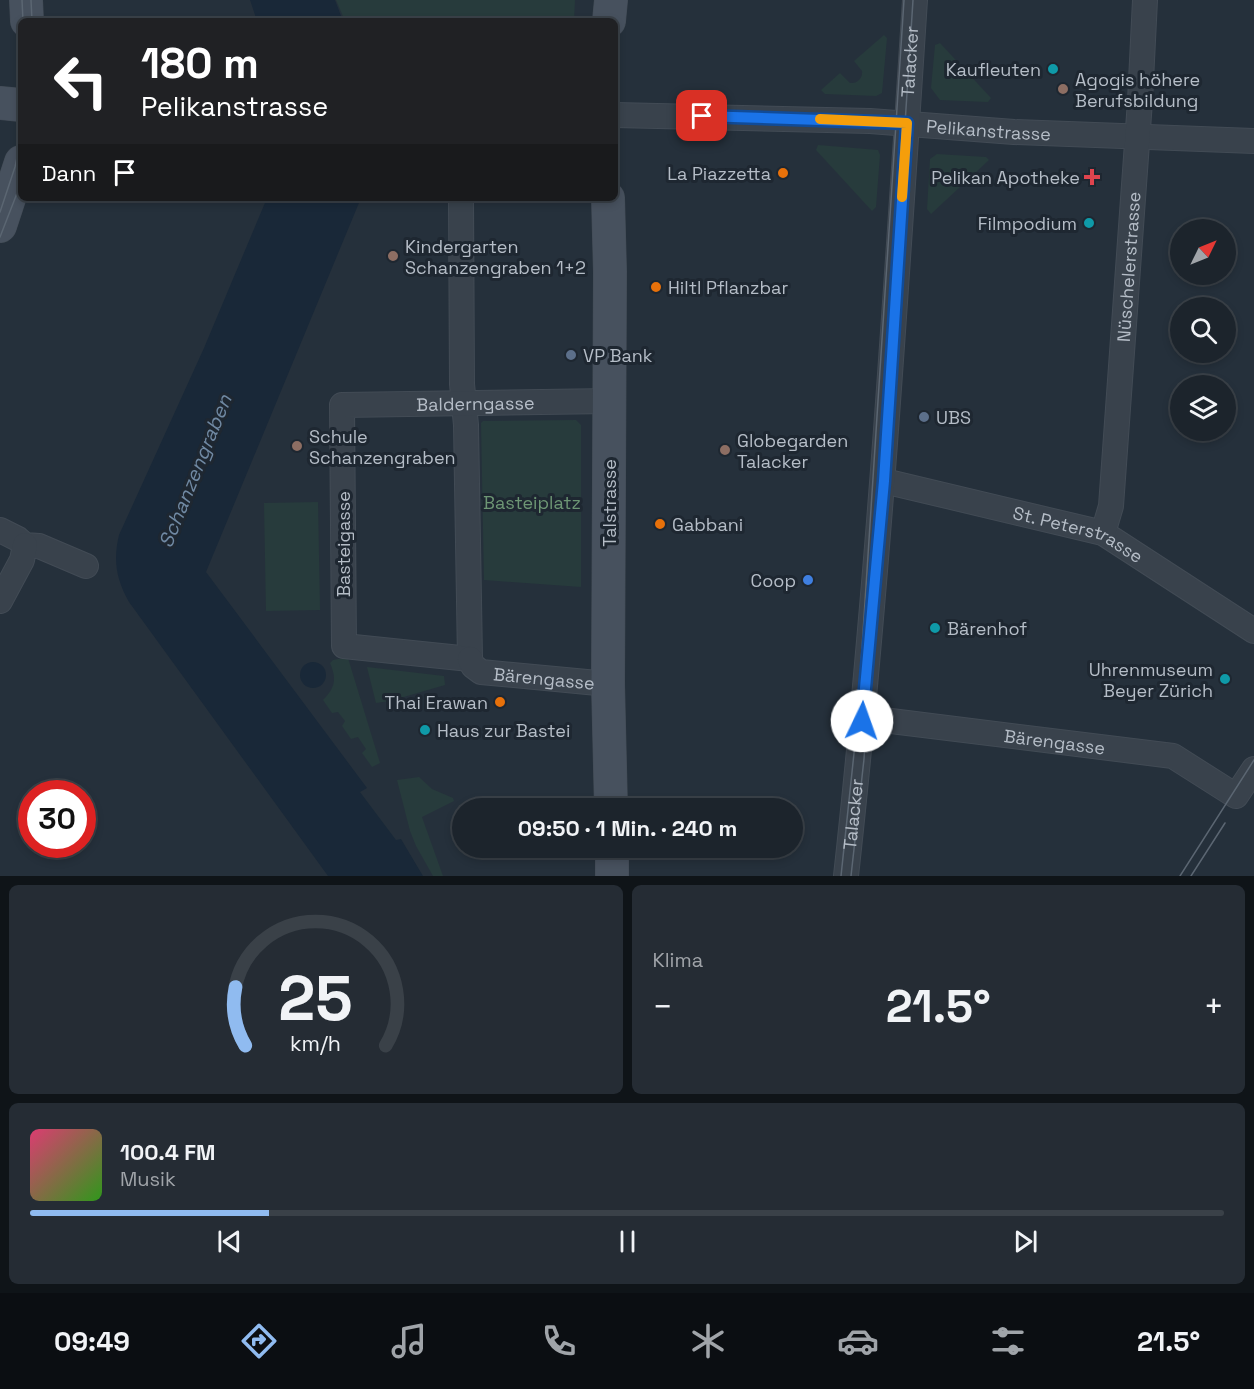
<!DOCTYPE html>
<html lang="de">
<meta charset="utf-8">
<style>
body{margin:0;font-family:"Space Grotesk",sans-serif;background:#252c34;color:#f1f3f6;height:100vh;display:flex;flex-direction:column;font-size:22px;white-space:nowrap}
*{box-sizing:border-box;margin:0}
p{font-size:20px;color:#a0a4a9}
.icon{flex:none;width:33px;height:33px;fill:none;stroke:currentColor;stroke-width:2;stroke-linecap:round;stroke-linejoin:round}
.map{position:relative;height:876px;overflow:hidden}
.sheet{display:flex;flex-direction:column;gap:9px;padding:9px;background:#0f1418;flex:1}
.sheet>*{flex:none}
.hud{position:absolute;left:18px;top:18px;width:600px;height:183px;border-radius:9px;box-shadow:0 3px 9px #0003,0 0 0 2px #3a4148;background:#202124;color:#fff;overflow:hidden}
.needle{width:39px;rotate:47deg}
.controls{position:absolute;left:1170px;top:219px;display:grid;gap:12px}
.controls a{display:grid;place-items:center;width:66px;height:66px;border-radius:50%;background:#1c242c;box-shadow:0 3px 9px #0003,0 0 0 2px #3a4148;font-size:30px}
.speed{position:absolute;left:18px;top:780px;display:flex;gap:12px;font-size:30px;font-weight:700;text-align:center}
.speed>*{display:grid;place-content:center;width:78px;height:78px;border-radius:50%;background:#1c242c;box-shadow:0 3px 9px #0003,0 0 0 2px #3a4148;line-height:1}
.speed .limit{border:9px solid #d22;background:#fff;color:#111}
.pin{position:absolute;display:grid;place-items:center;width:51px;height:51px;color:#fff;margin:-26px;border-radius:12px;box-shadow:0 3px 9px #0006}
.me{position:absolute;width:66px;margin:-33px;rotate:3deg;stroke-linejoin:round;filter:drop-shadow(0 0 4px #0008)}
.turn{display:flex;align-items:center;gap:21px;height:126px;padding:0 24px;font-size:27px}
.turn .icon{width:78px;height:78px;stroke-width:2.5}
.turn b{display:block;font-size:42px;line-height:51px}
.then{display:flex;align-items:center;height:57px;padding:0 24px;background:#0003;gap:12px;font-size:22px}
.big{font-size:45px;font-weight:700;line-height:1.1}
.sheet .widget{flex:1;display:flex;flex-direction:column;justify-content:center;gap:9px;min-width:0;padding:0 21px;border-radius:9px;background:#252c34}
.sheet .dial{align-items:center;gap:0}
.dial svg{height:156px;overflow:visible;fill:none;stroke:#3a4148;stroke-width:7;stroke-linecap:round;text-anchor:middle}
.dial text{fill:#f1f3f6;stroke:none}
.song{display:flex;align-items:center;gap:18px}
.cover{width:72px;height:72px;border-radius:9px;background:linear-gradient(135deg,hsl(340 70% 55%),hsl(110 70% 35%))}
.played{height:6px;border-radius:3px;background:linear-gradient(90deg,#90bbf0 20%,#3a4148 20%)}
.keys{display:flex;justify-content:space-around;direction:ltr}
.heat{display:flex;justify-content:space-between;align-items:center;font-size:33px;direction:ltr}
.sheet .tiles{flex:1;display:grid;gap:9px;grid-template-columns:1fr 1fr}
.widget:last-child{grid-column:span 2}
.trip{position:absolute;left:452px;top:798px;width:351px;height:60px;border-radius:30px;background:#1c242c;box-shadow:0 3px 9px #0003,0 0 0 2px #3a4148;font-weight:700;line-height:60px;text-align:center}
.tabs{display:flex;height:96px;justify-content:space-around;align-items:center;background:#0b0e12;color:#a0a4a9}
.tabs .icon{width:42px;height:42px}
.tabs .on{color:#90bbf0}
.tabs b{font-size:27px;color:#f1f3f6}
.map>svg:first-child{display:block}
.green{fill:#273b3c}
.water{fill:#192838}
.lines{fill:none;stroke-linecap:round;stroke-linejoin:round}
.street-casing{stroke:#424b55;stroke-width:26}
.secondary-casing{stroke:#424b55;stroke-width:34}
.street{stroke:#39424c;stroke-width:24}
.secondary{stroke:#47515e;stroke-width:33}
.tram{stroke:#5b6672;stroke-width:1.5}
.route-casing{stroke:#114b97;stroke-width:15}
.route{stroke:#1a73e8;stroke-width:10}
.slow{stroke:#f59e0b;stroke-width:10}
.culture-dot{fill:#0f9aa8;stroke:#1e2731;stroke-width:2}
.education-dot{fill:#8d6e63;stroke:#1e2731;stroke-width:2}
.food-dot{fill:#e8710a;stroke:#1e2731;stroke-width:2}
.health-dot{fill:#e0444e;stroke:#1e2731;stroke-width:2}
.service-dot{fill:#5c6f8a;stroke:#1e2731;stroke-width:2}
.shop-dot{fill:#3f7fe0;stroke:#1e2731;stroke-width:2}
.labels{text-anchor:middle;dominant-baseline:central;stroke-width:6;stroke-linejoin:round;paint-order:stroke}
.street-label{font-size:18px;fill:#b5bdc7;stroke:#1e2731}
.poi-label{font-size:18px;fill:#b5bdc7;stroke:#1e2731;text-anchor:start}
.park-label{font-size:18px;fill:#6d9674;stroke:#1e2731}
.water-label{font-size:20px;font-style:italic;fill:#7089a3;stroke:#1e2731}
</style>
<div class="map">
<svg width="1254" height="876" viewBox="0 0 1254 876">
<rect width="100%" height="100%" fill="#25303b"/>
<!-- green -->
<g class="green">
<polygon points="336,0 575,0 574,21 345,21"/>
<path d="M884,35L887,38L882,93L876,96L825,94L821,90L840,73L850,83C857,84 863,78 862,71L854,61Z"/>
<polygon points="940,43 991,98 988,102 940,100 931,88 935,45"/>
<polygon points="818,145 878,150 880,155 876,207 872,211 816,150"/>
<polygon points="937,154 986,157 989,160 931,214 927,209 930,159"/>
<polygon points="576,420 581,425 581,587 484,580 481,423 483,421"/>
<polygon points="318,502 320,610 266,611 264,503"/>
<path d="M343,658H348L380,763L372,767L362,753L366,749L358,737L351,739L342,726L345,721L338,712L332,713L323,700C335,688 337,679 330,663L333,660Z"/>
<polygon points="367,667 444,676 445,685 390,701 376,703"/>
<polygon points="419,777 432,789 453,798 454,801 422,817 443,876 433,876 416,846 410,831 397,780"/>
</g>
<!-- water -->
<g class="water">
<polygon points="250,0 335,0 343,21 257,21"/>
<path d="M267,198H361L206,572L367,788L360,792L396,840L401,839L423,876H328L129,602C116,579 113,560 119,535L204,348Z"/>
<circle cx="313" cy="675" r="13"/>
</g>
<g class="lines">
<!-- street casing -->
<g class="street-casing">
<g id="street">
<path id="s1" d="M615,115L870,121L1014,132L1254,141"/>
<polyline points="461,198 462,384 466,425 470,659"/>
<path id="s2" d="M884,481L1103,533L1254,631"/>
<polyline points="0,530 18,539 25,545 39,546 86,566"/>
<path id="s3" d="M1103,533L1111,506L1140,101L1145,0"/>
<polyline points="0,601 22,560 25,545"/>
<path id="s4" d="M470,659L344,646L342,405L610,401"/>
<path id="s5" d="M470,659L473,666L481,672L608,684"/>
<path id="s6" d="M862,721L883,720L1173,756L1236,796L1254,769"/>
<path id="s7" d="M846,876C878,585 896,292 915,0"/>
</g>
</g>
<!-- secondary casing -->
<g class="secondary-casing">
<g id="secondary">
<polyline points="26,0 27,21"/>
<polyline points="609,21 611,0"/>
<polyline points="0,103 21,105"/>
<polyline points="608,198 610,272 608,684 611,808"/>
<polyline points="0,226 21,162"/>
<polyline points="612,848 612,876"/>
</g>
</g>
<!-- street -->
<use href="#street" class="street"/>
<!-- secondary -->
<use href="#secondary" class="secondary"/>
<!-- tram -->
<g class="tram">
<polyline points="22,0 23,21"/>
<polyline points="31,0 32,21"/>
<polyline points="0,212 15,167 21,139"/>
<polyline points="0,237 21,183"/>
<path id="s8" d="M888,388L913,0"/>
<polyline points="841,876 857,725 904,0"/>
<polyline points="851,876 864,759 871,649"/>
<polyline points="1180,876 1254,760"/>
<polyline points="1191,876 1225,823"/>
</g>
</g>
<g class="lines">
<!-- route casing -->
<g class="route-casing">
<polyline id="route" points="702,116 907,123 884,481 862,721"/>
</g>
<!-- route -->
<use href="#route" class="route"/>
<!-- slow -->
<polyline class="slow" points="820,119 907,123 902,197"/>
</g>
<!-- markers -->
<g class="culture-dot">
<circle cx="1053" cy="69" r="6"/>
<circle cx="1089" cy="223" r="6"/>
<circle cx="935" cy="628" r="6"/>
<circle cx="1225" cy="679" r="6"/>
<circle cx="425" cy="730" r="6"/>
</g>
<g class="education-dot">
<circle cx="1063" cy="89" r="6"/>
<circle cx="393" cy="256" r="6"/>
<circle cx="297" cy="446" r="6"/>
<circle cx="725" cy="450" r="6"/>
</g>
<g class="food-dot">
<circle cx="783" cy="173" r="6"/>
<circle cx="656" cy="287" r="6"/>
<circle cx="660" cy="524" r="6"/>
<circle cx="500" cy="702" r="6"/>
</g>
<path class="health-dot" d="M1089 168h6v6h6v6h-6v6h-6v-6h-6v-6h6z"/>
<g class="service-dot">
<circle cx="571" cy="355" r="6"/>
<circle cx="924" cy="417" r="6"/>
</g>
<circle class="shop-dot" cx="808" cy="580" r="6"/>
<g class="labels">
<!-- street labels -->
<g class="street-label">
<text stroke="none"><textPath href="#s8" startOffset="327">Talacker</textPath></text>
<text stroke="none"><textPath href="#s1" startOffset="374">Pelikanstrasse</textPath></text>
<text stroke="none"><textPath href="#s3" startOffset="268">Nüschelerstrasse</textPath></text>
<text stroke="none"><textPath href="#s4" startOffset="501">Balderngasse</textPath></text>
<text transform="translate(609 503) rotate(-90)">Talstrasse</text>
<text stroke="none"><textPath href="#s2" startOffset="202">St. Peterstrasse</textPath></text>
<text transform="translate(343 544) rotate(-90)">Basteigasse</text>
<text stroke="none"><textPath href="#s5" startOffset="81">Bärengasse</textPath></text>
<text stroke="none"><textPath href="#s6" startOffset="194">Bärengasse</textPath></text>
<text stroke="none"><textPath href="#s7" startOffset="62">Talacker</textPath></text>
</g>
<!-- poi labels -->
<g class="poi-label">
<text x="1041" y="69" text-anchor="end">Kaufleuten</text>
<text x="1075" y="79">Agogis höhere<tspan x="1075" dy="21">Berufsbildung</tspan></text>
<text x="771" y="173" text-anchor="end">La Piazzetta</text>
<text x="1080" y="177" text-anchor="end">Pelikan Apotheke</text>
<text x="1077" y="223" text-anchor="end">Filmpodium</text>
<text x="405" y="246">Kindergarten<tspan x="405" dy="21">Schanzengraben 1+2</tspan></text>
<text x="668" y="287">Hiltl Pflanzbar</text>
<text x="583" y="355">VP Bank</text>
<text x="936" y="417">UBS</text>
<text x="309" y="436">Schule<tspan x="309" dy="21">Schanzengraben</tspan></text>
<text x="737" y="440">Globegarden<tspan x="737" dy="21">Talacker</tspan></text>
<text x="672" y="524">Gabbani</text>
<text x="796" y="580" text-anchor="end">Coop</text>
<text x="947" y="628">Bärenhof</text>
<text x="1213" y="669" text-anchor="end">Uhrenmuseum<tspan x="1213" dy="21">Beyer Zürich</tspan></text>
<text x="488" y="702" text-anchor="end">Thai Erawan</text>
<text x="437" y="730">Haus zur Bastei</text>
</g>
<!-- park labels -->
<g class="park-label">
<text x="532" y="502">Basteiplatz</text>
</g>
<!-- water labels -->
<g class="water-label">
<text transform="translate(195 471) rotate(-68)">Schanzengraben</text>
</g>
</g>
</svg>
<div class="controls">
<a><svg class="needle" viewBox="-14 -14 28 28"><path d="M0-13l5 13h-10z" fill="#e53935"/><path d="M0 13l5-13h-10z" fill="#a0a4a9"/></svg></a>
<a><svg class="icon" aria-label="search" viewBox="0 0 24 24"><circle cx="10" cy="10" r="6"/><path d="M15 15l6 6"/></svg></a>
<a><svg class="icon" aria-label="layers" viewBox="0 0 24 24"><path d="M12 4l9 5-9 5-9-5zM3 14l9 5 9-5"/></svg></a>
</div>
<div class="speed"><div class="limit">30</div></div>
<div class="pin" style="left:702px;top:116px;background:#d93025"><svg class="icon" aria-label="arrive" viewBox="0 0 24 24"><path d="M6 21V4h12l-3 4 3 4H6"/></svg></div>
<svg class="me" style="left:862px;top:721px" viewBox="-20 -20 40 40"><circle r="19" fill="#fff"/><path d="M0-13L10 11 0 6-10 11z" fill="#1a73e8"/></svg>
<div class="trip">09:50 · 1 Min. · 240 m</div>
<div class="hud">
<div class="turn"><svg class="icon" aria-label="left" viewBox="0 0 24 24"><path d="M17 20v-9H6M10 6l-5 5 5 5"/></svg><div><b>180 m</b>Pelikanstrasse</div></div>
<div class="then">Dann<svg class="icon" aria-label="arrive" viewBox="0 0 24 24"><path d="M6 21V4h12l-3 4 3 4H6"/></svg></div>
</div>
</div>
<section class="sheet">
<div class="tiles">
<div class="widget dial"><svg viewBox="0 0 100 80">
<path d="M14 69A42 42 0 1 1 86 69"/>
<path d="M14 69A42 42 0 0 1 9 39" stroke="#90bbf0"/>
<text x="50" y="56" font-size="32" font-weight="700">25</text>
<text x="50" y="72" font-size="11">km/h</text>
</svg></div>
<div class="widget"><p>Klima</p>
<div class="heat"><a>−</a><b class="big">21.5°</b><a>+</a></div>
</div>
<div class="widget">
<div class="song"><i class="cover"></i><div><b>100.4 FM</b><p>Musik</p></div></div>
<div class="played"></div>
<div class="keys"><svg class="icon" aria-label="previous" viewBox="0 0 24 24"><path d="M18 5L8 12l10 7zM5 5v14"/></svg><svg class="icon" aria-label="pause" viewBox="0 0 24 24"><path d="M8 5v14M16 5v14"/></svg><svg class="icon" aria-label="next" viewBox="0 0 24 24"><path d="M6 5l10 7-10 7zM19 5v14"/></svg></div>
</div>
</div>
</section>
<nav class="tabs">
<b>09:49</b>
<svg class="icon on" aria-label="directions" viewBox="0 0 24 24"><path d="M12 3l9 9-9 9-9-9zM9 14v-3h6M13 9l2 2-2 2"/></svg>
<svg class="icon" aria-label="music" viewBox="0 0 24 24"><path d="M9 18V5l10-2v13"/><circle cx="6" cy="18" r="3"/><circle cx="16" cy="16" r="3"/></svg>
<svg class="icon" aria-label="phone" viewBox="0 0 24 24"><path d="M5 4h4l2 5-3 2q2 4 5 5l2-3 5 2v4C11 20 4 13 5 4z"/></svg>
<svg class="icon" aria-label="climate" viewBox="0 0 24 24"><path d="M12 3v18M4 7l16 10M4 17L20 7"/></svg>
<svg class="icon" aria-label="car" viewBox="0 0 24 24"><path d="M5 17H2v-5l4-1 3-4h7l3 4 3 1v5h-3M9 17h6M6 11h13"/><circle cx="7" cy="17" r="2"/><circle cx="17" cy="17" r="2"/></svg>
<svg class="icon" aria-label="filters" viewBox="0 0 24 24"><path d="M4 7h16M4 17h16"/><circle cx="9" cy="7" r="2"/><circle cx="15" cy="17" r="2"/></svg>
<b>21.5°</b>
</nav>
